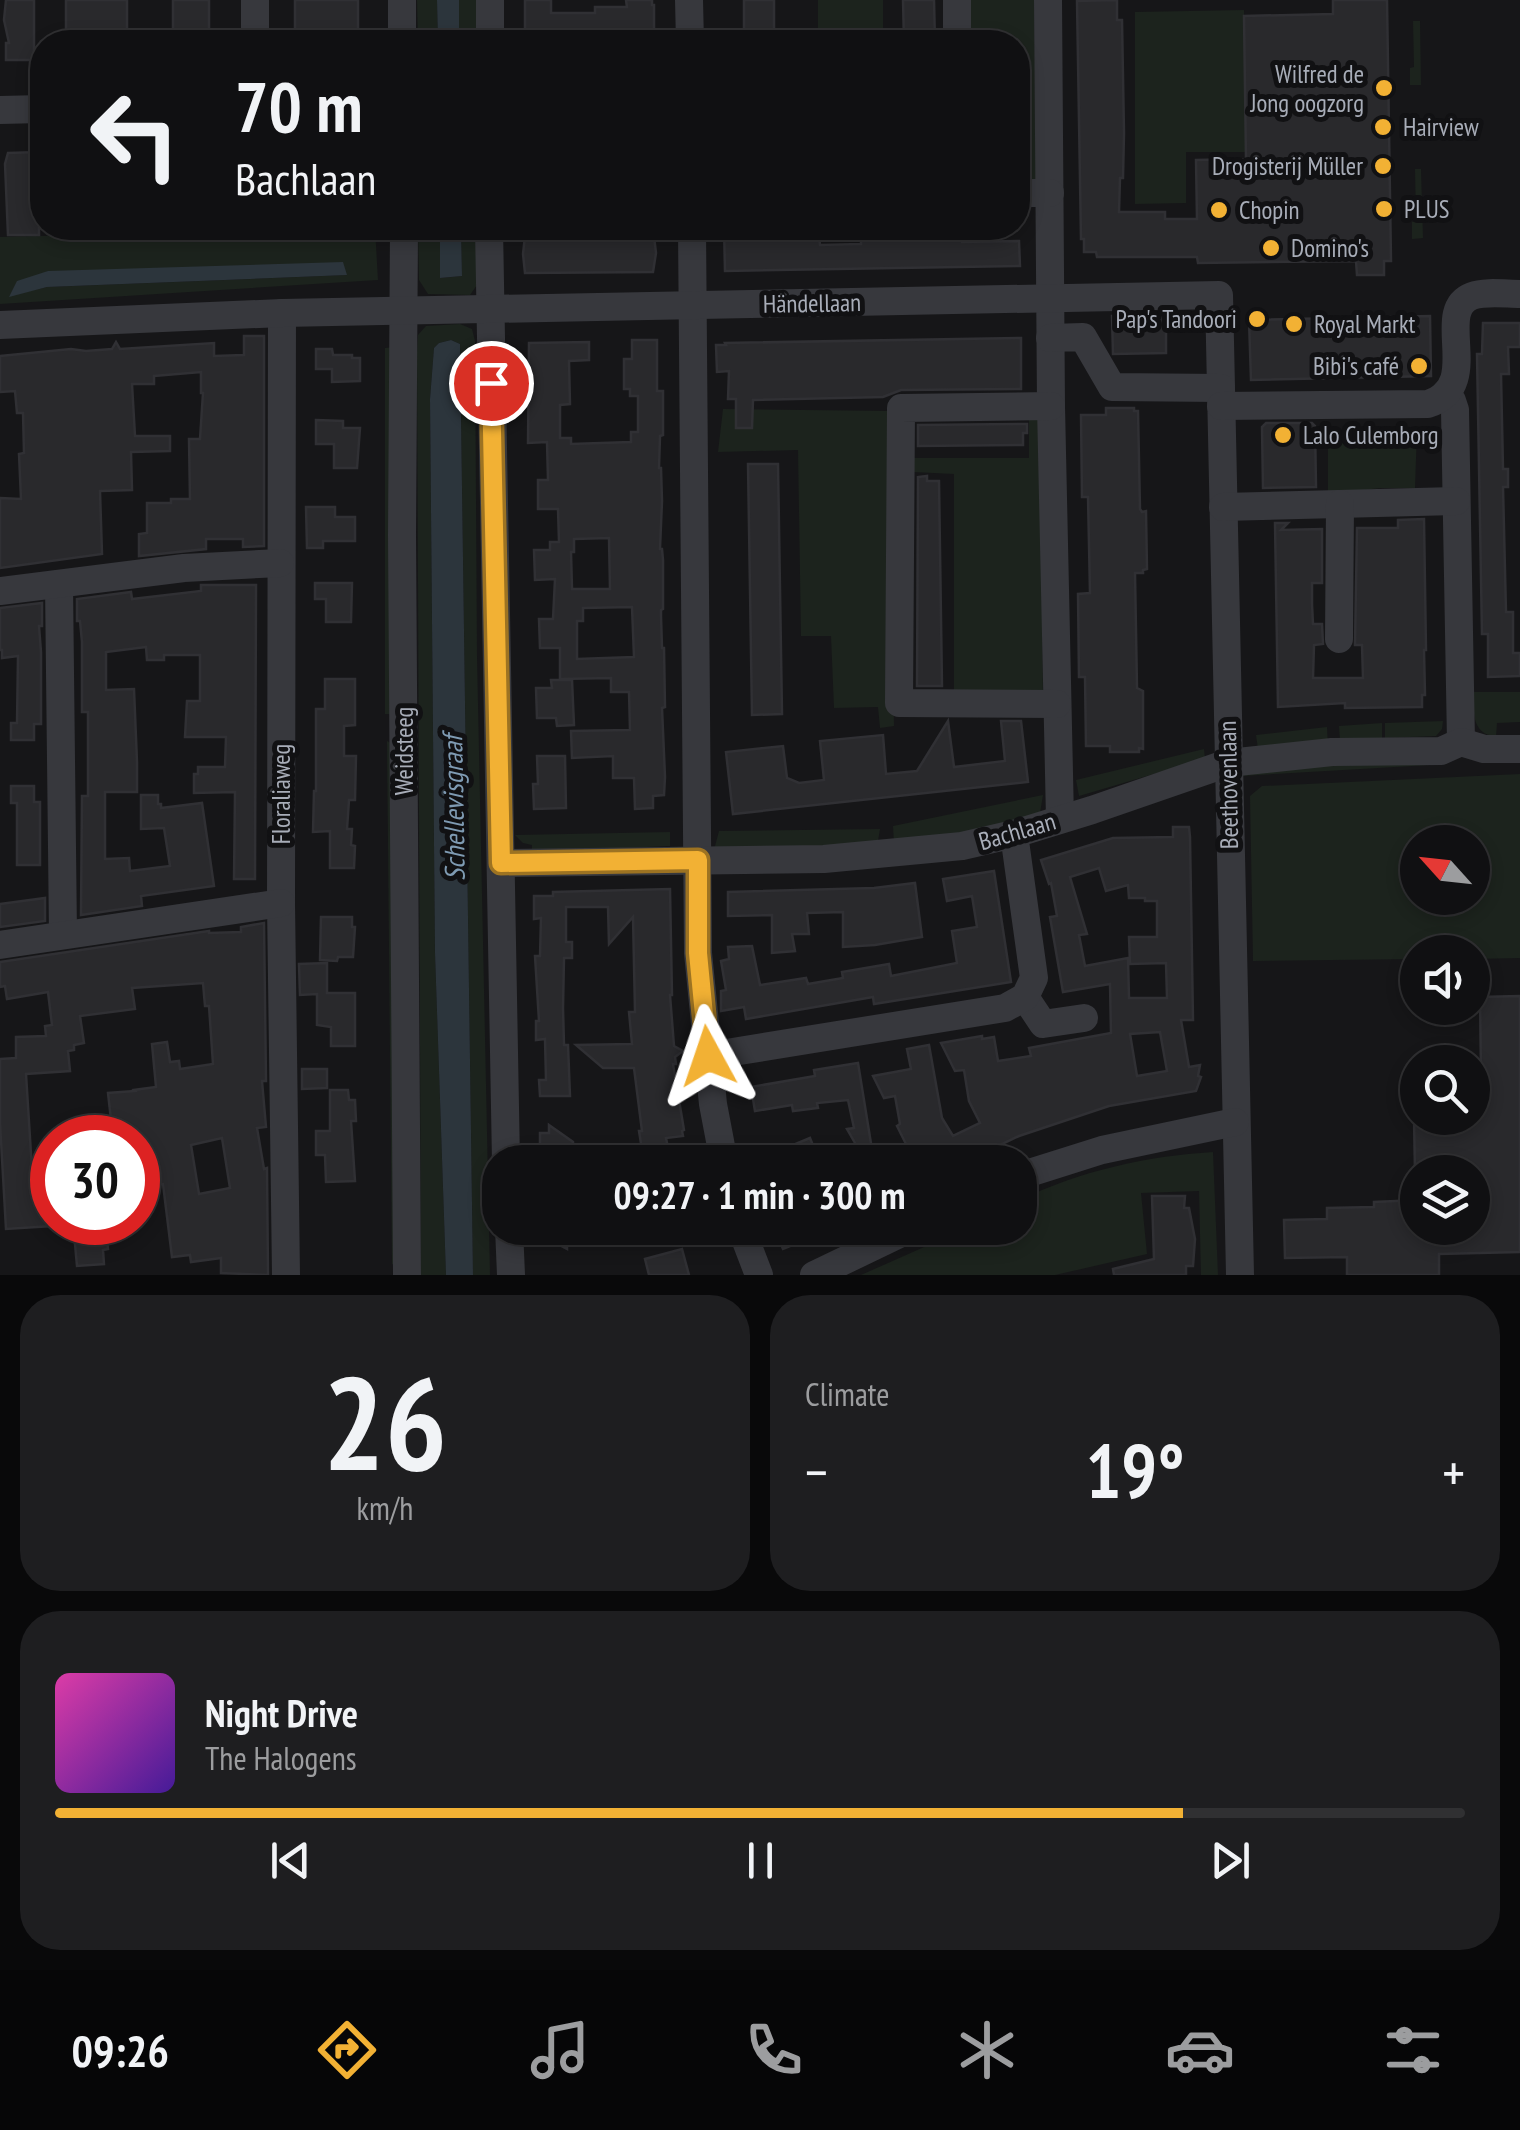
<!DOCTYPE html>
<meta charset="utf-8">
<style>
body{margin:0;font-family:"PT Sans Narrow",sans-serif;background:#1e1e20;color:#f1f3f6;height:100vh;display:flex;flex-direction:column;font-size:38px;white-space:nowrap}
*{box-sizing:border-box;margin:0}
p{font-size:32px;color:#9c9d9f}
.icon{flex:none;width:55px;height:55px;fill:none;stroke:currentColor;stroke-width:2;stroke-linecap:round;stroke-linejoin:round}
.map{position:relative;height:1275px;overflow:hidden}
.sheet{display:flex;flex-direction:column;gap:20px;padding:20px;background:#09090a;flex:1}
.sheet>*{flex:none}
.hud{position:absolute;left:30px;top:30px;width:1000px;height:210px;border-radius:40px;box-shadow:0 5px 15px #0003,0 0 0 2px #303032;background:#101012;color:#f1f3f6;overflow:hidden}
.needle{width:65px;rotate:297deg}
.tools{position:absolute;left:1400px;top:825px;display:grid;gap:20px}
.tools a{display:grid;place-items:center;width:90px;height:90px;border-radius:50%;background:#101012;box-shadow:0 5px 15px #0003,0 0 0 2px #303032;font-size:50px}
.speed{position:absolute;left:30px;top:1115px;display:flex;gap:20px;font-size:50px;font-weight:700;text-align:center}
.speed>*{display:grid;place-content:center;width:130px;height:130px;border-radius:50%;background:#101012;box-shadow:0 5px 15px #0003,0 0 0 2px #303032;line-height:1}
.speed .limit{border:15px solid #d22;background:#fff;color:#111}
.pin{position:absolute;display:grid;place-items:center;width:85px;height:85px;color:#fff;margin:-42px;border:5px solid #fff;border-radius:50%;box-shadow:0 2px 10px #0007}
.me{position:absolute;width:110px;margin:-55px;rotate:355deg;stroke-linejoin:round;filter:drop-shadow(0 0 8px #0008)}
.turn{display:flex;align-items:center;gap:35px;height:210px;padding:0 40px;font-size:45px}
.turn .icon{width:130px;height:130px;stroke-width:2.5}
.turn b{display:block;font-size:70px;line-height:85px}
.big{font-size:75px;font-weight:600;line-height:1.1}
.sheet .card{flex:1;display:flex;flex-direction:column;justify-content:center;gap:15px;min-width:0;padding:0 35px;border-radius:40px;background:#1e1e20}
.sheet .dial{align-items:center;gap:0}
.dial b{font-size:130px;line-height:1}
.song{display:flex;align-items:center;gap:30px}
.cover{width:120px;height:120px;border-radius:15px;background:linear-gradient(135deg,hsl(320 70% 55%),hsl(260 70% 35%))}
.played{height:10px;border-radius:5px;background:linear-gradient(90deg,#f2b134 80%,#303032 80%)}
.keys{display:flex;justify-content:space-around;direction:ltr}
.heat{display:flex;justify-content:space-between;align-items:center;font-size:55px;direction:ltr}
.sheet .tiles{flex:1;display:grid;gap:20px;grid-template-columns:1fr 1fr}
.card:last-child{grid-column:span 2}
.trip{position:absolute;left:482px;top:1145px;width:555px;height:100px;border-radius:40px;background:#101012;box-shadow:0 5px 15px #0003,0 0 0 2px #303032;font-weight:600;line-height:100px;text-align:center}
.tab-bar{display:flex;height:160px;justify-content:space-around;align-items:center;background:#060607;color:#9c9d9f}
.tab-bar .icon{width:70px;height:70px}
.tab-bar .current{color:#f2b134}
.tab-bar b{font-size:45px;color:#f1f3f6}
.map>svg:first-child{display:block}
.green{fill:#1c231d;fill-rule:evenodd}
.water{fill:#2c353c}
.building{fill:#29292c;stroke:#303034;stroke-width:2.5;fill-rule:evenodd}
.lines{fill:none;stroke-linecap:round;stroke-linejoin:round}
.minor{stroke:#37383d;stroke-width:28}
.route-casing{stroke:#9d7322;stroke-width:25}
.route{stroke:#f2b134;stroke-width:18}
.poi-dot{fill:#f2b134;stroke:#111113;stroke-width:4}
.labels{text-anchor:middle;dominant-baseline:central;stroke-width:10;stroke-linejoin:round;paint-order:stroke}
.poi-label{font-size:25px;fill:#a8adb8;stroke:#111113;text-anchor:start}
.street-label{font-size:25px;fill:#a8adb8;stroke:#111113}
.water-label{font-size:28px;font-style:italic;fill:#7f9bb3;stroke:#111113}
</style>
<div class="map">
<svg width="1520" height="1275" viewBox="0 0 1520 1275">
<rect width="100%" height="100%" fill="#161618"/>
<!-- green -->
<g class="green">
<polygon points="417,0 437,0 438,42 418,42"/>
<rect x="459" y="0" width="18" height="42"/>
<rect x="818" y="0" width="65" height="42"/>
<polygon points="957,0 1034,0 1037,195 1018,195 1018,42 957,42"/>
<polygon points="1244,10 1246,152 1186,152 1186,203 1135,204 1135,12"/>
<polygon points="1413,21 1420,21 1421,85 1410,85 1410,68 1414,67"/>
<polygon points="1415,169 1421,169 1423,238 1412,239 1412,222 1416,221"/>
<path d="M375,228L378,280L0,304V237ZM48,271L347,275L47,287L9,296Z"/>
<polygon points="418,228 440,228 441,278 462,276 461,228 478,228 479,282 470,295 428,294 419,280"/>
<polygon points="460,324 472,329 475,341 477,656 490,1275 473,1275 460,344 451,340 439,343 434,348 430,399 435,953 446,1275 421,1275 417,352 418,335 426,326"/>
<polygon points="394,347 395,714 385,714 385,348"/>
<polygon points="1029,406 1040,406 1043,704 954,703 954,474 913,472 911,458 1029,458"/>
<polygon points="723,409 889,411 894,726 880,728 878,707 834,708 831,636 801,636 798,450 718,452"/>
<polygon points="1328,430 1367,432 1417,430 1415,488 1381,488 1328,494"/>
<path d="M1473,692H1520V722L1497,723L1496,737C1471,733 1474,713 1473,692Z"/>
<polygon points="1443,721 1442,729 1436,736 1385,738 1385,723"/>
<polygon points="1382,723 1382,739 1340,741 1339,726"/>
<polygon points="1327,727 1328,747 1259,756 1256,735"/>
<polygon points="387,741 396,746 399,1267 392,1264"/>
<polygon points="1204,749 1205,759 1079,796 1076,780"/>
<polygon points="1449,757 1447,764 1241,776 1238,770"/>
<path d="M1520,774V958L1473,959L1472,952H1418L1417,959L1253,961L1250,796L1262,786ZM1418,842H1472V898H1418Z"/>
<polygon points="1043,795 1040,813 967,833 894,844 893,826"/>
<polygon points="880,829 877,847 714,850 719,831"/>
<polygon points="670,832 670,846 532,852 532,845 523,843 515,835"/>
<path d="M1213,1152L1218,1275H1201L1199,1191L1141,1193L1147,1254L1055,1275H861L967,1228H1020V1200C1080,1171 1147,1156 1213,1152Z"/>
</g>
<!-- water -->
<g class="water">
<polygon points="437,0 459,0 459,42 438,42"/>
<polygon points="440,228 461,228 462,276 440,278"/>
<polygon points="343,262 347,275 47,287 9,297 17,281 48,271"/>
<polygon points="451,340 460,344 473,1275 446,1275 435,953 430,399 434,348 439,343"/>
</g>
<!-- building -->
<g class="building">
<polygon points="6,0 34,0 34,60 6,60 6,43 9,43 4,20"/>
<rect x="66" y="0" width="61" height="42"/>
<rect x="173" y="0" width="36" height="42"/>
<rect x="295" y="0" width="63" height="42"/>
<polygon points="525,0 551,0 551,13 595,13 595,7 627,7 626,0 652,0 652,5 654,5 654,42 595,42 595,32 551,33 551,42 525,42"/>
<rect x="744" y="0" width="30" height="42"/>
<polygon points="903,0 934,0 935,42 904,42"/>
<polygon points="1117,0 1117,20 1122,20 1124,133 1123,178 1120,178 1119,212 1165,212 1165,219 1197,219 1196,160 1246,159 1244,16 1333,14 1333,0 1387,0 1391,261 1384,261 1384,275 1357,275 1356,261 1198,263 1197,257 1097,257 1096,252 1084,252 1084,239 1081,239 1077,1"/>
<polygon points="39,152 39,235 8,235 5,164 8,153"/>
<polygon points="550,228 653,228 656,253 653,272 525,273 523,254 525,236 551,236"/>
<polygon points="724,228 794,228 794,236 819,235 820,245 861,244 861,228 880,228 880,235 923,234 923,239 961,238 962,242 1019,241 1020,266 725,271"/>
<polygon points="1166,315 1166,353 1113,354 1112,316"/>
<polygon points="1430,316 1431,376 1251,380 1249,320"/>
<polygon points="1483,323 1520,323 1520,347 1508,347 1509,374 1501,374 1503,469 1508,469 1508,487 1503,487 1506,612 1513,612 1513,653 1520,653 1520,676 1488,677 1488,634 1482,634 1477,354 1482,354"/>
<polygon points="244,336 264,336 264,546 243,547 243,539 206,539 206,549 139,556 139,534 147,533 147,503 171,503 171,499 190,499 189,439 200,439 203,393 201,393 201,372 154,376 154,384 132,384 135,436 170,436 170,451 131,452 132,490 100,491 102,554 0,568 0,498 21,499 19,454 24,453 23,413 17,413 15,391 0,392 0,356 71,349 86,351 112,349 116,342 120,349 214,343 214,356 244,355"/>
<polygon points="1021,338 1021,389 901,390 883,397 753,400 752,428 736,428 736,399 728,399 729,371 717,372 716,345 726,345 725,343"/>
<path d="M632,340H657V391H663V435L660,436L659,468H661L662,501L660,549H662L663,560V609L661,610V616L662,648H664L665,707L662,708L665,777L664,795L653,796V808L635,809L634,778H613V756L572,758L571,731L630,730L629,692H611V678L560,679V648H540L539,619H553L555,579L535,580L534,550H550V542H559L558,509H538V480H548L547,442L528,443L529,343L589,342V360L569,361L570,404L560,405V438H571V444L631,442V432H638V396H630V389H624V359H632ZM609,538L610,589H572L571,552H574V539ZM632,607L634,657L577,659V621H583V608Z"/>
<polygon points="316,349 332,349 333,355 352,355 352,358 360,358 360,381 332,382 332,369 316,369"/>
<polygon points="1106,408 1134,408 1134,411 1138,411 1140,509 1142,512 1146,511 1147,569 1143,570 1143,573 1135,573 1137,688 1143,691 1143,749 1139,748 1139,752 1110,752 1110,746 1086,746 1085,677 1079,677 1078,594 1090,593 1088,497 1082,497 1081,415 1106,415"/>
<polygon points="316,420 343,421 343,428 360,428 357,468 334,468 334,444 316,444"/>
<polygon points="1266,423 1312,423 1315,426 1316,487 1263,488 1262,427"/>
<polygon points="1027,424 1027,433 1023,433 1023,445 918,446 918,425"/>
<polygon points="748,464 778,464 782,714 752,715"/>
<polygon points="927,476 927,481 939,481 942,686 917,686 918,477"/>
<polygon points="306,507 335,507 335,517 355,517 355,541 323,541 323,548 307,548"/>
<polygon points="1424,519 1426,650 1424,650 1425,695 1422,695 1422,707 1345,708 1345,703 1278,707 1275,523 1288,523 1281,530 1322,529 1322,583 1312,583 1312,604 1313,624 1322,624 1323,644 1314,645 1313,678 1363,678 1362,645 1355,645 1357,528 1398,528 1398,520"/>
<polygon points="315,583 352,583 351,622 326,622 326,599 315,599"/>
<polygon points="201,585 256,585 255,879 234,879 235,792 194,793 194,774 198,774 198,767 225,767 226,737 185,737 187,701 200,701 200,655 164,655 164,660 147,660 146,647 106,652 106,690 134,689 137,762 137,792 105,792 105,859 129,858 130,871 170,866 164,828 141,829 141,795 158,795 158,804 161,804 161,808 202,803 214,886 141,896 142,906 81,915 82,796 88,796 88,712 82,712 82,642 80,621 77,621 77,599 131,592 132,599 158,596 201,591"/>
<polygon points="42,603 42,626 39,626 41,652 41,724 34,724 34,740 11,740 11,723 17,723 18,656 2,658 2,650 0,650 0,608"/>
<polygon points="325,679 355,679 355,725 344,726 344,756 356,756 355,800 349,800 347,829 352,829 351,845 355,846 354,868 330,868 330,831 313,832 314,791 316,791 316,709 325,709"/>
<polygon points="551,680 572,680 574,725 557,726 556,718 537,718 536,688 552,688"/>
<polygon points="948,721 954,767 1005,761 1001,721 1021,721 1028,782 733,814 726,752 783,746 787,778 799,783 824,780 820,741 883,735 886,774 917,771"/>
<polygon points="537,756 565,756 566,808 534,809 533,784 538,784"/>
<polygon points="11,786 34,786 34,802 40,802 40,865 17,865 17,803 11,803"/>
<path d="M1173,827H1189L1190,837L1193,1020H1181L1189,1067L1200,1065L1198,1076L1201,1077L1196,1091L1109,1106L1019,1136L979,1155L980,1158L972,1162H915L897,1126L900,1124L895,1096L884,1098L873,1076L911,1069L907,1049L929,1045L942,1118L953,1136L980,1123L969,1101L964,1070L955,1071L941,1043L982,1036V1039L994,1037L998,1061L1031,1056L1029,1048L1111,1033L1110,984L1063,992L1050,917L1057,916L1051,883L1049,884L1041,860L1113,838L1173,837ZM1099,868L1106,891L1128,885L1129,898H1145V901H1157V937H1129L1130,964L1166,963L1167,998H1129L1128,958L1085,966L1079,935L1087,934L1070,877ZM1160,1032L1167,1071L1137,1076L1130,1034Z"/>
<polygon points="994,871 1011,982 874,1004 873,997 746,1019 744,1007 721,1011 721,991 726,990 721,961 729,959 728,947 752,946 760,985 806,978 808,984 843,978 842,972 889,964 891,976 957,963 952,931 977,927 972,896 947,901 943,879"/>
<polygon points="915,883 922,937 875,945 843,947 843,912 807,913 809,934 792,934 795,951 772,953 772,915 728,916 728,892 874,888"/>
<polygon points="670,889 672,995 670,995 674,1046 683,1051 675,1057 676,1064 673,1064 684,1130 682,1131 683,1136 666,1138 668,1148 659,1150 662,1162 644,1162 639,1131 642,1131 634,1068 603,1068 576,1045 632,1044 629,1012 635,1012 633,917 609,944 608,907 566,907 566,942 572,942 572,958 564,958 563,1008 564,1045 568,1045 570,1096 540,1096 539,1080 546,1080 545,1039 536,1040 536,1021 539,1021 535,956 540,956 541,918 534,919 534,896 553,896 553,892"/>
<polygon points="45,898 45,921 0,927 0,904"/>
<polygon points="321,917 352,917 352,927 355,927 353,957 338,957 337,961 320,960"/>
<path d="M264,923L266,1081H262L266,1127L257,1128L264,1169L267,1168L268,1275L221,1273V1258L191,1262L190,1255L172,1257L163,1184L138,1186V1138H113L108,1093L135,1091L134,1090L156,1087L152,1044L167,1042L170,1062L179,1061L180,1069L213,1064L209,1006H205L203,983L132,988L135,1009L80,1016L84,1043L74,1045V1050L68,1051L70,1071L26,1074L34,1202L52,1201V1226L6,1229L0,1123V1059L16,1058V1037L46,1036L45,1026L52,1025L48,992L7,999L5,986L0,987V962L209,931V933L241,932V927ZM222,1138L230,1188L199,1194L191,1145Z"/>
<polygon points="327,963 327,993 355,993 355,1046 331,1046 331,1027 317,1025 317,994 300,995 299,964"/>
<polygon points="1520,996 1520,1252 1439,1254 1439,1275 1347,1275 1347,1257 1285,1258 1284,1220 1327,1219 1327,1208 1374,1207 1374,1202 1418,1200 1418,1228 1472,1228 1472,1172 1415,1172 1414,1118 1472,1118 1472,1072 1481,1072 1480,997"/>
<polygon points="858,1063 874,1162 866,1162 847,1129 854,1128 848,1100 817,1103 818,1108 793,1111 792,1105 755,1111 751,1087 815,1076 814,1070"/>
<polygon points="302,1069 327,1069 327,1088 302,1089"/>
<polygon points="330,1090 348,1090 349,1100 355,1100 356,1121 351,1121 355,1181 326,1182 325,1155 316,1155 316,1131 330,1131"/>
<polygon points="549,1125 573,1142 573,1162 540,1162 540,1133 549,1133"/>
<polygon points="810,1138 816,1153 796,1161 793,1145"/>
<polygon points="1152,1196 1185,1196 1184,1208 1189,1208 1195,1239 1193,1266 1186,1266 1186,1275 1114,1275 1113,1269 1154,1259"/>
<polygon points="73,1222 105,1222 108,1249 103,1250 104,1264 77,1266"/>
<polygon points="527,1228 567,1228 567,1249"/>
<polygon points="774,1228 835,1228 783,1249"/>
<polygon points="682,1249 689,1275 649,1275 645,1259"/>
</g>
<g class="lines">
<!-- minor -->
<g class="minor">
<polyline points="255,0 255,42"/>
<polyline points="402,0 402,42"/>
<polyline points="689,0 690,42"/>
<polyline points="957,0 957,42"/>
<polyline points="1048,0 1051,406 1060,819"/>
<polyline points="490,42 490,0"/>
<polyline points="0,110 42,109"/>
<polyline points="1018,193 1050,193"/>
<polyline points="404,228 402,535 407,1275"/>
<polyline points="489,228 506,1162"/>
<polyline points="692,228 698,953 713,1104 724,1162"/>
<polyline points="282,313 281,903 286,1275"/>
<polyline points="0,325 282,313 1219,295 1240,1275"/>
<polyline points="1050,338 1083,337 1112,387 1221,388"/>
<polyline points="1445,394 1452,401 1455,410 1461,742"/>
<polyline points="1051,406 901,408 899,703 1057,704"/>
<path d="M1221,406L1428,404C1485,386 1432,311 1472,296C1485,291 1506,294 1520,294"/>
<polyline points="1223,507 1456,501"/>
<polyline points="59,584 63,935"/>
<polyline points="0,591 184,568 280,563"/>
<polyline points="1339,639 1340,504"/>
<polyline points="501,863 824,859 962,846 1014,834 1092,810 1228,763 1332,752 1441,751 1461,742 1484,749 1520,749"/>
<polyline points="0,945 281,903"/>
<polyline points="1025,997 1043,1024 1084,1018"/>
<polyline points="708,1056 1005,1008 1025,997 1034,978 1014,834"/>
<polyline points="1020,1176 1102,1150 1235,1122"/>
<polyline points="509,1228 511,1275"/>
<polyline points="741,1228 759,1275"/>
<polyline points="814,1275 912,1228"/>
</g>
</g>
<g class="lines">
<!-- route casing -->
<g class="route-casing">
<polyline id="route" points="491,383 501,863 698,860 698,953 708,1056"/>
</g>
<!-- route -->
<use href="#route" class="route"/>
</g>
<!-- markers -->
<g class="poi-dot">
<circle cx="1384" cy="88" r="10"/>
<circle cx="1383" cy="127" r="10"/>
<circle cx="1383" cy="166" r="10"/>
<circle cx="1384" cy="209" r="10"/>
<circle cx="1219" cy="210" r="10"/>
<circle cx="1271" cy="248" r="10"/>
<circle cx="1257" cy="319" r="10"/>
<circle cx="1294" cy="324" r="10"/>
<circle cx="1419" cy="366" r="10"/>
<circle cx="1283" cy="435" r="10"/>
</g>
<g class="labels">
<!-- poi labels -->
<g class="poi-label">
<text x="1364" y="74" text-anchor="end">Wilfred de<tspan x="1364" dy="29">Jong oogzorg</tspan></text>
<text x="1403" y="127">Hairview</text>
<text x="1363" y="166" text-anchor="end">Drogisterij Müller</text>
<text x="1404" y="209">PLUS</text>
<text x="1239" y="210">Chopin</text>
<text x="1291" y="248">Domino's</text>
<text x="1237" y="319" text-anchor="end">Pap's Tandoori</text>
<text x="1314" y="324">Royal Markt</text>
<text x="1399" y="366" text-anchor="end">Bibi's café</text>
<text x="1303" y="435">Lalo Culemborg</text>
</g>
<!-- street labels -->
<g class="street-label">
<text transform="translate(812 303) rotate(-1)">Händellaan</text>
<text transform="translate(404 751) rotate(-90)">Weidsteeg</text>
<text transform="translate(1228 785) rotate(-91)">Beethovenlaan</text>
<text transform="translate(281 794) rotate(-90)">Floraliaweg</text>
<text transform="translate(1017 831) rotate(-16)">Bachlaan</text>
</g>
<!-- water labels -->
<g class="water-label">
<text transform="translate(453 808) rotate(-91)">Schellevisgraaf</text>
</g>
</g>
</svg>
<div class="tools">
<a><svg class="needle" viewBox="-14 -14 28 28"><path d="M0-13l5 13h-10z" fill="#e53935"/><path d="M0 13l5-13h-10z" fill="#9c9d9f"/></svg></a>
<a><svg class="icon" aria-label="sound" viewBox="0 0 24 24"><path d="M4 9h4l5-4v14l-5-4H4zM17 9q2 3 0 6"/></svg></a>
<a><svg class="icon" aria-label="search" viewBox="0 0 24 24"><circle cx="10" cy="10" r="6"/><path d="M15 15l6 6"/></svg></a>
<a><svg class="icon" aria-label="layers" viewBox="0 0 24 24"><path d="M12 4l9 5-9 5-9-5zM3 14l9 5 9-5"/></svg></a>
</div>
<div class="speed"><div class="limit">30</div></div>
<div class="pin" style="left:491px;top:383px;background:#d93025"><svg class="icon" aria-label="arrive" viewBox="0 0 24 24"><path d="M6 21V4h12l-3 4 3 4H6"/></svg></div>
<svg class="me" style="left:708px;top:1056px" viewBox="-20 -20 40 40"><path d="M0-17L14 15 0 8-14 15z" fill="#f2b134" stroke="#fff" stroke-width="4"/></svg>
<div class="trip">09:27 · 1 min · 300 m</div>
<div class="hud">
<div class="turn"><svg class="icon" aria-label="left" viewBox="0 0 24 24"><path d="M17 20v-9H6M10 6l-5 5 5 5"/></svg><div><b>70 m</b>Bachlaan</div></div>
</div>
</div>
<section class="sheet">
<div class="tiles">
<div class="card dial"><b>26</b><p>km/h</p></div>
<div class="card"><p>Climate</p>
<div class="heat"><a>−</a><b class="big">19°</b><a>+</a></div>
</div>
<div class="card">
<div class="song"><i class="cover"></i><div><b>Night Drive</b><p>The Halogens</p></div></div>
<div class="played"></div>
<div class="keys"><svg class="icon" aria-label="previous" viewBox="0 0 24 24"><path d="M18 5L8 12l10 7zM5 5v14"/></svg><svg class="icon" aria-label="pause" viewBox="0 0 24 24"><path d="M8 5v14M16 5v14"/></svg><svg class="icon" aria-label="next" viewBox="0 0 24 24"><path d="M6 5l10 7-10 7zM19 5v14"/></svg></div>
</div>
</div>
</section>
<nav class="tab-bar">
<b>09:26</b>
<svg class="icon current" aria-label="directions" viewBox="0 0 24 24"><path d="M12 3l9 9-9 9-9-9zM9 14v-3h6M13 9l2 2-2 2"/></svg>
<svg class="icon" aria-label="music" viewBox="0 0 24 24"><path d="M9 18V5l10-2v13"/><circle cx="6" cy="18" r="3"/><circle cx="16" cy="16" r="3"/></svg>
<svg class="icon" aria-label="phone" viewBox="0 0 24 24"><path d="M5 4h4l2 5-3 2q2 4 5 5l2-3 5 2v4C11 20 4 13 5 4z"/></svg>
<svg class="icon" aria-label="climate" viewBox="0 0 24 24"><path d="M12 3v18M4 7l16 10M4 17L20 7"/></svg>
<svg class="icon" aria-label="car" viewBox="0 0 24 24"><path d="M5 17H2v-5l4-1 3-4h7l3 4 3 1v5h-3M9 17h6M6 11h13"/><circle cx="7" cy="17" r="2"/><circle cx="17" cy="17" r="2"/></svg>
<svg class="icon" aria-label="filters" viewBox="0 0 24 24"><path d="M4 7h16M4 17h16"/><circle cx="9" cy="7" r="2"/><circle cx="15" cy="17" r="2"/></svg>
</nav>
